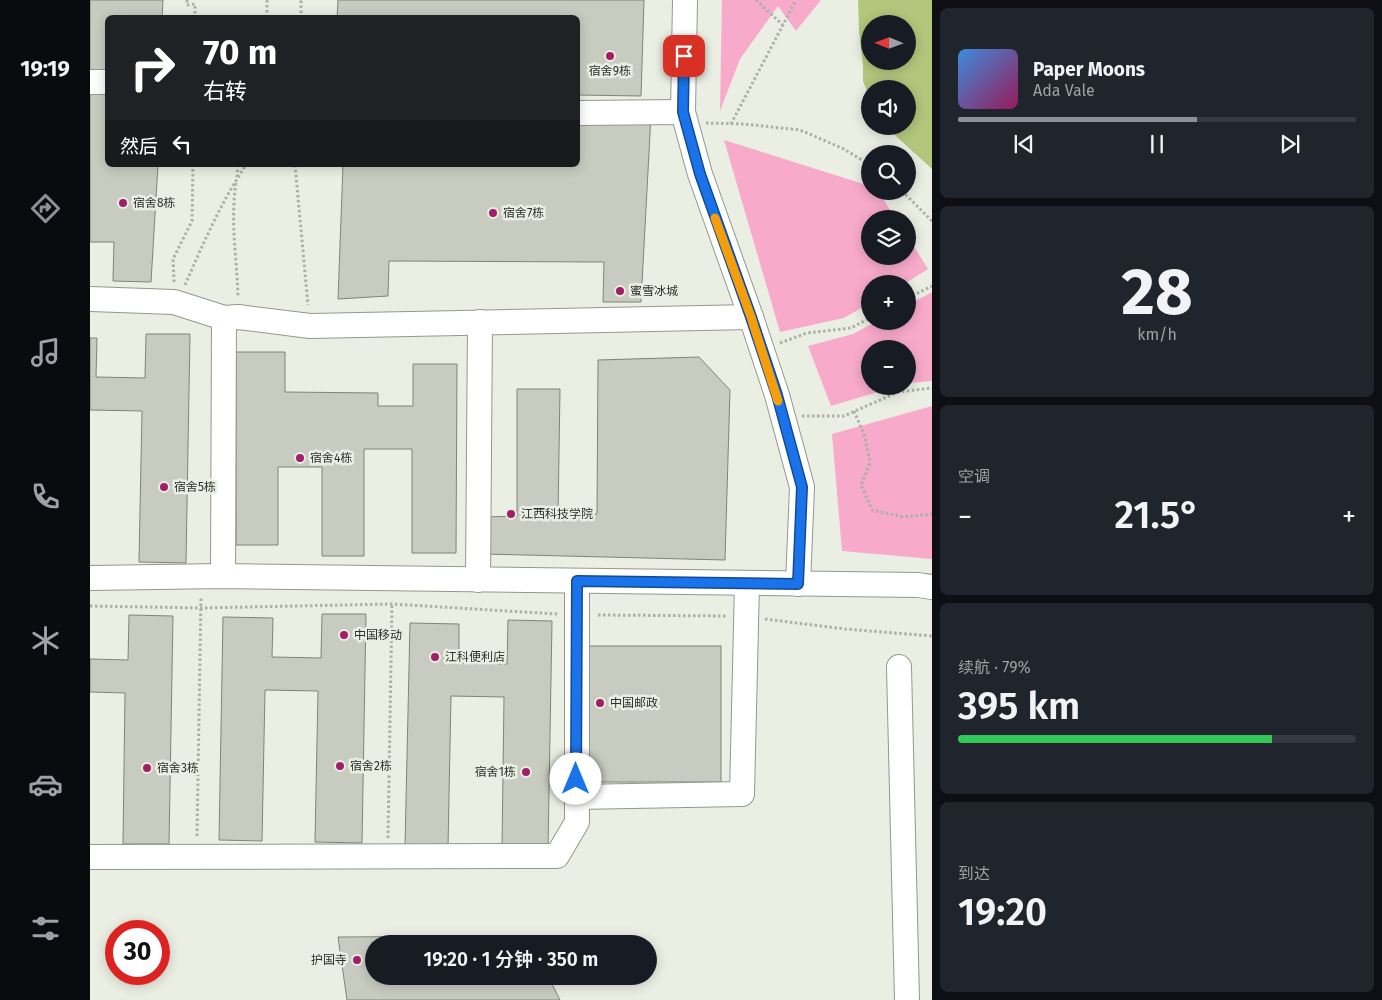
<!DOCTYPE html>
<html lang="zh">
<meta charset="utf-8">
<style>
body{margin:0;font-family:"Fira Sans","Noto Sans SC",sans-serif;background:#20242c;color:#f1f3f6;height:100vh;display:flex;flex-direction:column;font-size:19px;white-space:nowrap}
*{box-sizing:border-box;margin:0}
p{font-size:16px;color:#9ea1a6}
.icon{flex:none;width:28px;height:28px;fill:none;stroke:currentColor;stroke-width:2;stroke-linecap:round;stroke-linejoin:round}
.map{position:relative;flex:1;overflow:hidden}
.details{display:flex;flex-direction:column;gap:8px;padding:8px;background:#0d0f14;width:450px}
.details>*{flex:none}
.guide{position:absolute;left:15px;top:15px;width:475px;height:152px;border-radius:8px;box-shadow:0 2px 12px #0003;background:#202124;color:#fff;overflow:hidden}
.needle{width:32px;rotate:271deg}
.tools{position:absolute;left:771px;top:15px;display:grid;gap:10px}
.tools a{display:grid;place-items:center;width:55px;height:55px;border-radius:50%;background:#171b24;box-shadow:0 2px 12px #0003;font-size:25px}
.speed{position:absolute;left:15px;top:920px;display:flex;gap:10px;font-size:25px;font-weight:700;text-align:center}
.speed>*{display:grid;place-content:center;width:65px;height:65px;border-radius:50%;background:#171b24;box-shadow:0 2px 12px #0003;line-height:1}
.speed .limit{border:8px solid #d22;background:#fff;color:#111}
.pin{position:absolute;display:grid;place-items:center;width:42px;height:42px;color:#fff;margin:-21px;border-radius:10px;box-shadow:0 2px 8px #0006}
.me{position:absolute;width:55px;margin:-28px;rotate:0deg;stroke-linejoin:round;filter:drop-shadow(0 0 4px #0008)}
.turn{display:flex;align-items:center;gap:18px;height:105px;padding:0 15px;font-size:22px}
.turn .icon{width:65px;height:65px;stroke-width:2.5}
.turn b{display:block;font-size:35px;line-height:42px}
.then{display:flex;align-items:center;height:48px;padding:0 15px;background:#0003;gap:10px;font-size:19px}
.big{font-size:38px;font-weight:600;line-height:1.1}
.details .tile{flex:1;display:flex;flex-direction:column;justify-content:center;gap:8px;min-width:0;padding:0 18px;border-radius:8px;background:#20242c}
.details .dial{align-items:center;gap:0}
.dial b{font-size:65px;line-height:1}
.song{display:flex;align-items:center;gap:15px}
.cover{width:60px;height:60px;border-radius:8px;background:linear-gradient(135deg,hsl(210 70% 55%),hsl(330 70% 35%))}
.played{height:5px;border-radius:2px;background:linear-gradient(90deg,#8c9099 60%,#363941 60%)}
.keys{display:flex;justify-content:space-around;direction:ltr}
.heat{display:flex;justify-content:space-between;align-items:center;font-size:28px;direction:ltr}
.charge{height:8px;border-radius:4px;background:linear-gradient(90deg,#34c759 79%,#363941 0)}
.trip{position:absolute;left:275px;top:935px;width:292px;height:50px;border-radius:25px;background:#171b24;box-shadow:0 2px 12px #0003;font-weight:600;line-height:50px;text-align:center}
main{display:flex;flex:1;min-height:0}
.menu{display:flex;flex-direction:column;width:90px;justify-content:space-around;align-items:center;background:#090b0e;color:#9ea1a6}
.menu .icon{width:35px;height:35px}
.menu .active{color:#8c9099}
.menu b{font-size:22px;color:#f1f3f6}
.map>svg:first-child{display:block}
.green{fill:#f8aaca}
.water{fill:#b2c67c;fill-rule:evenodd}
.building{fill:#c8ccc0;stroke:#808378}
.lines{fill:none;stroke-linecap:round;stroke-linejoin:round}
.minor-casing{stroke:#94988c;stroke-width:26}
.path{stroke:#acb0a6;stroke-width:3;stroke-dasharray:2.5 2.5;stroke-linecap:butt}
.minor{stroke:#fff;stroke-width:24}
.route-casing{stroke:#114b97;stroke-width:12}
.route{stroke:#1a73e8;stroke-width:9}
.slow{stroke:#f59e0b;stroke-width:9}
.poi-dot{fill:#a41d67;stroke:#ebefe3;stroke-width:2}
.labels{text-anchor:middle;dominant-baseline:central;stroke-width:5;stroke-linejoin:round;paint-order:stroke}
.poi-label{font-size:12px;fill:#2d2f2a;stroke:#ebefe3;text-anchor:start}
</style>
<main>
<nav class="menu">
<b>19:19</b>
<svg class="icon active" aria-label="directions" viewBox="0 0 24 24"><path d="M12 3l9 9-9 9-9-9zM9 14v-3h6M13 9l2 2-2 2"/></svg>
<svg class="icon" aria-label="music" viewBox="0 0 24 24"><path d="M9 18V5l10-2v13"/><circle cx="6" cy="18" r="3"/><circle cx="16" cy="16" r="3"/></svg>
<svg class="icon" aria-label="phone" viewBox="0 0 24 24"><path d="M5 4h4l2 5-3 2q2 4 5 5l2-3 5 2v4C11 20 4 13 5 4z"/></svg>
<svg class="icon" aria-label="climate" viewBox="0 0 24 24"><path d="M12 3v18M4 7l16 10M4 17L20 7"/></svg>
<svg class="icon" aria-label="car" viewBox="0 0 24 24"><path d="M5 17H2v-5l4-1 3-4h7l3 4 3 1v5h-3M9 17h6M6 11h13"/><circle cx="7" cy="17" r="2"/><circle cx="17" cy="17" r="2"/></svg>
<svg class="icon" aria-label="filters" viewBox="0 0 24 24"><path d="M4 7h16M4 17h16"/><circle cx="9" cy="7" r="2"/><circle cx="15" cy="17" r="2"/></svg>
</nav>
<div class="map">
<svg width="842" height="1000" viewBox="0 0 842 1000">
<rect width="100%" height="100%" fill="#ebefe3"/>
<!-- green -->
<g class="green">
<polygon points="632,0 731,0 706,31 688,6 650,59 630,111"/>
<polygon points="634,140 780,186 780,191 788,191 806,219 780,219 780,256 818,256 818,237 838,269 814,284 780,284 780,303 754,318 690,332"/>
<polygon points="842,292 842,381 818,383 818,349 780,349 780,386 808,386 741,406 718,346 763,334 787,321 818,321 818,305"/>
<polygon points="842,406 842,559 752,551 742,434"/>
</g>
<!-- water -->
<path class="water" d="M768,0H842V169L795,126H818V89H780V99L773,81V65L769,32ZM780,24H818V61H780Z"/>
<!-- building -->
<g class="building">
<polygon points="0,0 73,0 72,18 18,18 18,71 0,71"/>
<polygon points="248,0 554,0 551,96 488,95 488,18 247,18"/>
<polygon points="0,94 18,94 18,165 68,165 61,282 23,281 24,242 0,242"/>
<polygon points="488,115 561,115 551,302 513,302 514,262 299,261 298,296 248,299 253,165 488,165"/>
<polygon points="56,334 100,334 96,563 49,562 52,411 0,410 0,338 7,338 6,377 55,378"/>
<polygon points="146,352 195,352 195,392 288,393 288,406 323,406 323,364 367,364 366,553 322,553 322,449 274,449 274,556 232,556 232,467 188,467 188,545 146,545"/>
<polygon points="609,357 640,390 635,560 394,554 396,517 427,516 427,389 470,389 468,516 507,514 508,360"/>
<polygon points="232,614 276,614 272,843 225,842 228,691 175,690 172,841 129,840 133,617 183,618 182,657 231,658"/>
<polygon points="39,615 83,616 79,844 33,844 35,693 0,692 0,659 38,660"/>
<polygon points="418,620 462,621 458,849 412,848 414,697 361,696 358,847 315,846 320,623 369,624 369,663 417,664"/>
<rect x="495" y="646" width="136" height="136"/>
<polygon points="436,936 440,944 284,944 284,976 458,976 470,1000 257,1000 248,937"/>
</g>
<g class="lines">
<!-- minor casing -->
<g class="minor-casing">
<g id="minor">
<polyline points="595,0 593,112 610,174 661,317 687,395 712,487 708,584"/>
<polyline points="0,82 18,82"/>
<polyline points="488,113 593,112"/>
<polyline points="0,299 84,302 134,318 148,317 220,326 661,317"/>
<polyline points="133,576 134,318"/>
<polyline points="0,578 133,576 828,585 842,587"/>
<polyline points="388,580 390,322"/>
<polyline points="809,667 817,1000"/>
<polyline points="486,797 652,794 657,583"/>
<polyline points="0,857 467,856 487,822 487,581"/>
</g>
</g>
<!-- path -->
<g class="path">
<polyline points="97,0 97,5 105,4 105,18"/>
<polyline points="177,0 177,18"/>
<polyline points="666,0 693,25"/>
<polyline points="211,18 211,0"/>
<polyline points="616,123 654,124 710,130 754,149 780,165"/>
<polyline points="641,124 706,0"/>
<polyline points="205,165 218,305"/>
<polyline points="147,177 148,165"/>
<path d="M146,183C140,221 147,259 148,297"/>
<polyline points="812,191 842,221"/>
<polyline points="84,282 83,259 102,221 103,165"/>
<path d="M95,285C113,244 131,202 156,165"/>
<polyline points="818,298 842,286"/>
<polyline points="690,343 717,333 761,328 780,318"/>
<polyline points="764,411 775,437 780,463 771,485 782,510 813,517 842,514"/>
<polyline points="712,416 754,416 808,392 842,388"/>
<polyline points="0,606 111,608 302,604 467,614"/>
<polyline points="508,615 637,616"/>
<polyline points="675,619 755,629 842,636"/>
<polyline points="107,836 111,597"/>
<polyline points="298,838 302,604"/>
</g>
<!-- minor -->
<use href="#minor" class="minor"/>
</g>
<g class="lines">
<!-- route casing -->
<g class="route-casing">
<polyline id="route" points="486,779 487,581 708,584 712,487 687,395 661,317 610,174 593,112 594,56"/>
</g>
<!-- route -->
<use href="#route" class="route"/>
<!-- slow -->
<polyline class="slow" points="625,218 661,317 688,401"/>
</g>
<!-- markers -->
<g class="poi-dot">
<circle cx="520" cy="56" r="5"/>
<circle cx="33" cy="203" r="5"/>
<circle cx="403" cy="213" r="5"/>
<circle cx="530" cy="291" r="5"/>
<circle cx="210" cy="458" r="5"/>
<circle cx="74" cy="487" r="5"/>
<circle cx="421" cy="514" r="5"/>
<circle cx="254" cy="635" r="5"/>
<circle cx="345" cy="657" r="5"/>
<circle cx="510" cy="703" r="5"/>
<circle cx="250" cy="766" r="5"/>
<circle cx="57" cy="768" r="5"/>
<circle cx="436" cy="772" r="5"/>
<circle cx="267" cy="960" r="5"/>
</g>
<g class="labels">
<!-- poi labels -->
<g class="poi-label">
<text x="520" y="71" text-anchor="middle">宿舍9栋</text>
<text x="43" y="203">宿舍8栋</text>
<text x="413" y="213">宿舍7栋</text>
<text x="540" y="291">蜜雪冰城</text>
<text x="220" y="458">宿舍4栋</text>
<text x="84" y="487">宿舍5栋</text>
<text x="431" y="514">江西科技学院</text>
<text x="264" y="635">中国移动</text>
<text x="355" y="657">江科便利店</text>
<text x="520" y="703">中国邮政</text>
<text x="260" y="766">宿舍2栋</text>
<text x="67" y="768">宿舍3栋</text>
<text x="426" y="772" text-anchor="end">宿舍1栋</text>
<text x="257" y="960" text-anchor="end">护国寺</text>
</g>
</g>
</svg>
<div class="tools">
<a><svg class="needle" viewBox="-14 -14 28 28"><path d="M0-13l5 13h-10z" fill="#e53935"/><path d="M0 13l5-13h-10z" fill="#9ea1a6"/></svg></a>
<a><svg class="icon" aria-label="sound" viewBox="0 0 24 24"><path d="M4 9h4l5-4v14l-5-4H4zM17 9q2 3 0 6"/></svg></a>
<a><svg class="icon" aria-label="search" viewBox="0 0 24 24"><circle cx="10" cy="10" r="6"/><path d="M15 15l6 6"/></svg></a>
<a><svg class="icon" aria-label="layers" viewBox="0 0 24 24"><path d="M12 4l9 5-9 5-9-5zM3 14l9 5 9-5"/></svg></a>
<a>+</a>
<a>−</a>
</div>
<div class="speed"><div class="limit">30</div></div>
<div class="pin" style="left:594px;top:56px;background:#d93025"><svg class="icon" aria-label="arrive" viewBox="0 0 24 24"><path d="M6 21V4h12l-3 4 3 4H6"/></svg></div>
<svg class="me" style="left:486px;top:779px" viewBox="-20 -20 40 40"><circle r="19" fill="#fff"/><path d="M0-13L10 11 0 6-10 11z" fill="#1a73e8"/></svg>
<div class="trip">19:20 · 1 分钟 · 350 m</div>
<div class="guide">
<div class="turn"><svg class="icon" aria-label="right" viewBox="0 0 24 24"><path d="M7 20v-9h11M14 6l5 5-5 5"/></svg><div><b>70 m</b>右转</div></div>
<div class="then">然后<svg class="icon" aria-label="left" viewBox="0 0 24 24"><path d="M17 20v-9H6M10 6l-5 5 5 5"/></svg></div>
</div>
</div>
<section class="details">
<div class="tile">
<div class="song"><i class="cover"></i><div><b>Paper Moons</b><p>Ada Vale</p></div></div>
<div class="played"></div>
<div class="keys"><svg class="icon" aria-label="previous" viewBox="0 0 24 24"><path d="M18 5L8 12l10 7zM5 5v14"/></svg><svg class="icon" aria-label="pause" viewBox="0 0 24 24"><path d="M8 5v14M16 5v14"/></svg><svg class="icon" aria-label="next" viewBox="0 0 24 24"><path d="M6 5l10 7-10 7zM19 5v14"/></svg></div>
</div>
<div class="tile dial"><b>28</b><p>km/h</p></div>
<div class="tile"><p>空调</p>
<div class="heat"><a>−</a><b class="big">21.5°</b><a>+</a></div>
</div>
<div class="tile"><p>续航 · 79%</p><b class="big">395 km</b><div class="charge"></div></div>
<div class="tile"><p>到达</p><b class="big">19:20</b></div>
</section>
</main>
